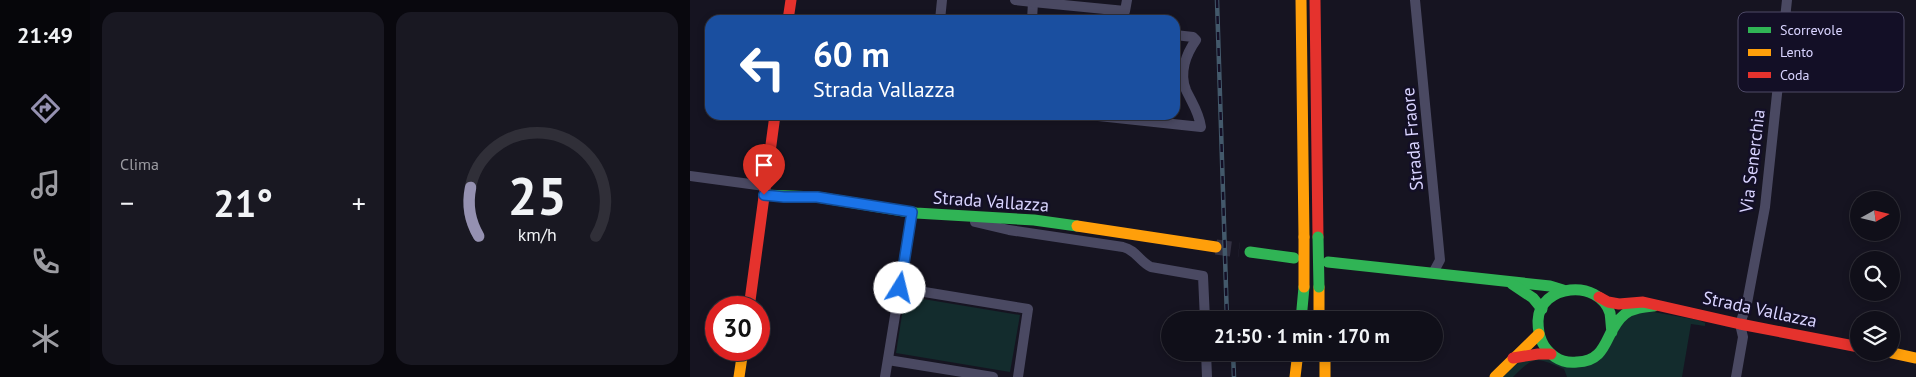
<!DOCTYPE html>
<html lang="it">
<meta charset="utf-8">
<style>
body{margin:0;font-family:"PT Sans",sans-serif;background:#191822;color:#f1f3f6;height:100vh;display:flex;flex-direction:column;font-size:19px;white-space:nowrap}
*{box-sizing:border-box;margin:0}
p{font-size:16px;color:#9c9ca2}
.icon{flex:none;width:28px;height:28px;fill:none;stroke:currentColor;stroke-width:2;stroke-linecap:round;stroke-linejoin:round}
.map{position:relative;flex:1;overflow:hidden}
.drawer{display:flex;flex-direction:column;gap:12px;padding:12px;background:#09080e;width:600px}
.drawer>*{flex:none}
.banner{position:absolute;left:15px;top:15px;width:475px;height:105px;border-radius:15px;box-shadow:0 2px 8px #0003,0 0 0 1px #302f38;background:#1a4fa0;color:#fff;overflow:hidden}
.needle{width:32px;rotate:82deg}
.tools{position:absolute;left:1160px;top:191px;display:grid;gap:10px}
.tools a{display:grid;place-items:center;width:50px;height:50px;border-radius:50%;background:#100f19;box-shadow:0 2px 8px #0003,0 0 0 1px #302f38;font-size:25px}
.speed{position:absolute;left:15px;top:296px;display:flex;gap:10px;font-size:25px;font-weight:700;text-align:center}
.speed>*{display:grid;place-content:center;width:65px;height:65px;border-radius:50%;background:#100f19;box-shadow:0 2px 8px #0003,0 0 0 1px #302f38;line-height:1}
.speed .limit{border:8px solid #d22;background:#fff;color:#111}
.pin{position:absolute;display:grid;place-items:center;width:42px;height:42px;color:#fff;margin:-51px -21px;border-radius:50% 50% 50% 0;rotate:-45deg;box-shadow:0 0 5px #0007}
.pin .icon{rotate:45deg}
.me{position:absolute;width:55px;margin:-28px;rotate:9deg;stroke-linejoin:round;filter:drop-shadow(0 0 4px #0008)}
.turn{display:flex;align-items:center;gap:18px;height:105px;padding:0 25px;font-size:22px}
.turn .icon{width:65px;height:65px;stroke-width:2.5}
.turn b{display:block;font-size:35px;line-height:42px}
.big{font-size:38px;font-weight:800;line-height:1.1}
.drawer .card{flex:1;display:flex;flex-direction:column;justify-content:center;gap:8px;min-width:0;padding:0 18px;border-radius:15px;background:#191822}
.drawer .dial{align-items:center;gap:0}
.dial svg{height:130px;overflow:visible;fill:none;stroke:#302f38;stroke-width:7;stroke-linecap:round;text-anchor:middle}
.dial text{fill:#f1f3f6;stroke:none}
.heat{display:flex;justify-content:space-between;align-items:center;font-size:28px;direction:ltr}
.drawer .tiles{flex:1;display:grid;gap:12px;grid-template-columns:repeat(2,1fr)}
.trip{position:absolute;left:471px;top:311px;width:282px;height:50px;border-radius:25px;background:#100f19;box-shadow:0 2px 8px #0003,0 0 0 1px #302f38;font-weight:800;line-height:50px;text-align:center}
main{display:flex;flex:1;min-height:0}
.menu{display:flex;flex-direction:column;width:90px;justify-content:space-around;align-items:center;background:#06060a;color:#9c9ca2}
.menu .icon{width:35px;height:35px}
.menu .active{color:#9591b1}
.menu b{font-size:22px;color:#f1f3f6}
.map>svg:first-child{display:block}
.green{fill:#132c2d}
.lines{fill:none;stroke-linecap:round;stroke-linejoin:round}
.secondary-tunnel{stroke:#333142;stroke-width:15;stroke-dasharray:15 8;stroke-linecap:butt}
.street{stroke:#4a4962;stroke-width:10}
.fast{stroke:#30b455;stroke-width:11}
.slow{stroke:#ff9f0a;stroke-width:11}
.jam{stroke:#e5322d;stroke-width:11}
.rail-casing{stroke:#43596b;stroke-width:4.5}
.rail{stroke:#130f26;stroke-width:2.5;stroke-dasharray:8;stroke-linecap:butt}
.fast-bridge{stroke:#30b455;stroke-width:11}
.slow-bridge{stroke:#ff9f0a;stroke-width:11}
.route-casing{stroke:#114b97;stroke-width:12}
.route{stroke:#1a73e8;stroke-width:9}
.labels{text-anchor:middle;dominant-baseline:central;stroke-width:5;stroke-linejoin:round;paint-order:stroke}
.street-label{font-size:18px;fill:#d9d4ff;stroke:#130f26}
.key{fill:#130f26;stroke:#4e4a67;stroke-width:1}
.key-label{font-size:14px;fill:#d9d4ff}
</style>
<main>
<nav class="menu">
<b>21:49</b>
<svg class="icon active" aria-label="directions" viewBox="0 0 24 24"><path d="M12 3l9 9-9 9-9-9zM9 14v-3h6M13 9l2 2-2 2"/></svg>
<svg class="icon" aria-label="music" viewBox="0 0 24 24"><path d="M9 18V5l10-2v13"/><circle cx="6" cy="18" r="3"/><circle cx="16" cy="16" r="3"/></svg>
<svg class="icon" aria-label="phone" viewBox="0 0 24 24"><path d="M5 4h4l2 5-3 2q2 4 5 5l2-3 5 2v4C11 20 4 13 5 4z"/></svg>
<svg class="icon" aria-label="climate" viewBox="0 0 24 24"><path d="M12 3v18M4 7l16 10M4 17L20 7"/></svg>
</nav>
<section class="drawer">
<div class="tiles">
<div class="card"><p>Clima</p>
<div class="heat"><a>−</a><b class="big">21°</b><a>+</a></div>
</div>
<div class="card dial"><svg viewBox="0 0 100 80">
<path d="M14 69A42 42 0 1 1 86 69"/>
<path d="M14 69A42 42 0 0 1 9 39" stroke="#9591b1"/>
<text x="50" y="56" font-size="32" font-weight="700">25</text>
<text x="50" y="72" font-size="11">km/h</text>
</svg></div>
</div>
</section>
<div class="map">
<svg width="1226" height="377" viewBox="0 0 1226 377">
<rect width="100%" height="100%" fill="#161421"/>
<!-- green -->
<g class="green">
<polygon points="215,296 330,315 320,372 206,353"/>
<path d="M958,311L1008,320L1015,323V326L1001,324L992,377H877L874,369C848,358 845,354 823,377H813C820,370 827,361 837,357C860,347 877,375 903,363C930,350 922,310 958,311Z"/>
</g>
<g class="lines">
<!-- secondary-tunnel -->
<polyline class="secondary-tunnel" points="526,247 549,250"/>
<!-- street -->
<g class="street">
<polyline points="325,0 343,2 342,20"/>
<polyline points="344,0 343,2 435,11 437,0"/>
<polyline points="725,0 750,260 743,273"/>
<polyline points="250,20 252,0"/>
<path d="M399,115L511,127C509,112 502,103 496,90C489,73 496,54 506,40L503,37L485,35"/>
<polyline points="0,176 75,186"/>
<path d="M285,222L319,230L433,247C446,250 450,262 461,267L513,276L515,320"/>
<polyline points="210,288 338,309 328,377"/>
<polyline points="516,352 517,377"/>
<polyline points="198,360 303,377"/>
<polyline points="195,377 222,212"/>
<polyline points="1046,377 1053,337 1050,324 1057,303 1075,207 1097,0"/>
</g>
<!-- fast -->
<g class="fast">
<polyline points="74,195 127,197 226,213 344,220 387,226"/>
<polyline points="560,252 604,258"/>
<polyline points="638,262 860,286 873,290"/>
<polyline points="822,284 843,298 852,309"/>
<polyline points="611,320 614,287"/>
<path d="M922,332C921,326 921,319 920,313C909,278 849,284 848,321C848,336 852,348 865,357C871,361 879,363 887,362C920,361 914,330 935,314C943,308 954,307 964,306"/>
</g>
<!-- slow -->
<g class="slow">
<polyline points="611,0 614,237"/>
<polyline points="387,226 526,247"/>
<polyline points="629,287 629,320"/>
<polyline points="635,352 635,377"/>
<polyline points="1198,352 1226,358"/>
<polyline points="49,377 53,350"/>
<polyline points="605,377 608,352"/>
<polyline points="805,377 849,334"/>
</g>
<!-- jam -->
<g class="jam">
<polyline points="625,0 628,237"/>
<polyline points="98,20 101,0"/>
<polyline points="909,297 918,302 929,304 953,302 1050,324 1169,347"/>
<polyline points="59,308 85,115"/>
<polyline points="823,358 848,354 861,354"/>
</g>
<!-- rail casing -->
<g class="rail-casing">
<g id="rail">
<polyline points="527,0 537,320"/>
<polyline points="543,352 544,377"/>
</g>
</g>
<!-- rail -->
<use href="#rail" class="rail"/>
<!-- fast-bridge -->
<polyline class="fast-bridge" points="628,237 629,287"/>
<!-- slow-bridge -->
<polyline class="slow-bridge" points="614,237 614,287"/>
</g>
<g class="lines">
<!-- route casing -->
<g class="route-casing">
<polyline id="route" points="74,195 94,197 127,197 222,212 210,288"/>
</g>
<!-- route -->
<use href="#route" class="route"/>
</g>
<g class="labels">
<!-- street labels -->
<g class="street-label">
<text transform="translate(722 139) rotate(-95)">Strada Fraore</text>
<text transform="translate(1062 161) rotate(-83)">Via Senerchia</text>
<text transform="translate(301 201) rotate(4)">Strada Vallazza</text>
<text transform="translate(1070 309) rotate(12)">Strada Vallazza</text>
</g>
</g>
<!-- legend -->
<rect x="1048" y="12" width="166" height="80" rx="8" class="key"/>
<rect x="1058" y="27" width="23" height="6" fill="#30b455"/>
<rect x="1058" y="49" width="23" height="7" fill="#ff9f0a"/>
<rect x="1058" y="72" width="23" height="6" fill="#e5322d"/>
<g class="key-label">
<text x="1090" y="35">Scorrevole</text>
<text x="1090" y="57">Lento</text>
<text x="1090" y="80">Coda</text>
</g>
</svg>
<div class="tools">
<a><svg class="needle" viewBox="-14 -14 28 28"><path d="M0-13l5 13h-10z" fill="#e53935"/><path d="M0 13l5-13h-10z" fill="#9c9ca2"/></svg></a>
<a><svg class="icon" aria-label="search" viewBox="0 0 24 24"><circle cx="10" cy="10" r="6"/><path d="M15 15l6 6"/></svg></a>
<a><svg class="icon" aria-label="layers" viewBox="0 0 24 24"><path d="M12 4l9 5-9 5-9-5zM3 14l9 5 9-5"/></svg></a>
</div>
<div class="speed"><div class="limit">30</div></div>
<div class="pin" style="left:74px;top:195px;background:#d93025"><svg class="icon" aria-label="arrive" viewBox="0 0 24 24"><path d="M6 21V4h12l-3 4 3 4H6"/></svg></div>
<svg class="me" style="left:210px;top:288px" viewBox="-20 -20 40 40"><circle r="19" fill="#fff"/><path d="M0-13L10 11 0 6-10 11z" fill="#1a73e8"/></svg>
<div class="trip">21:50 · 1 min · 170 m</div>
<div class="banner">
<div class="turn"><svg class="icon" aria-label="left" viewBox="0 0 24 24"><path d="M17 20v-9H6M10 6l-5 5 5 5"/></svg><div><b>60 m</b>Strada Vallazza</div></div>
</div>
</div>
</main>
